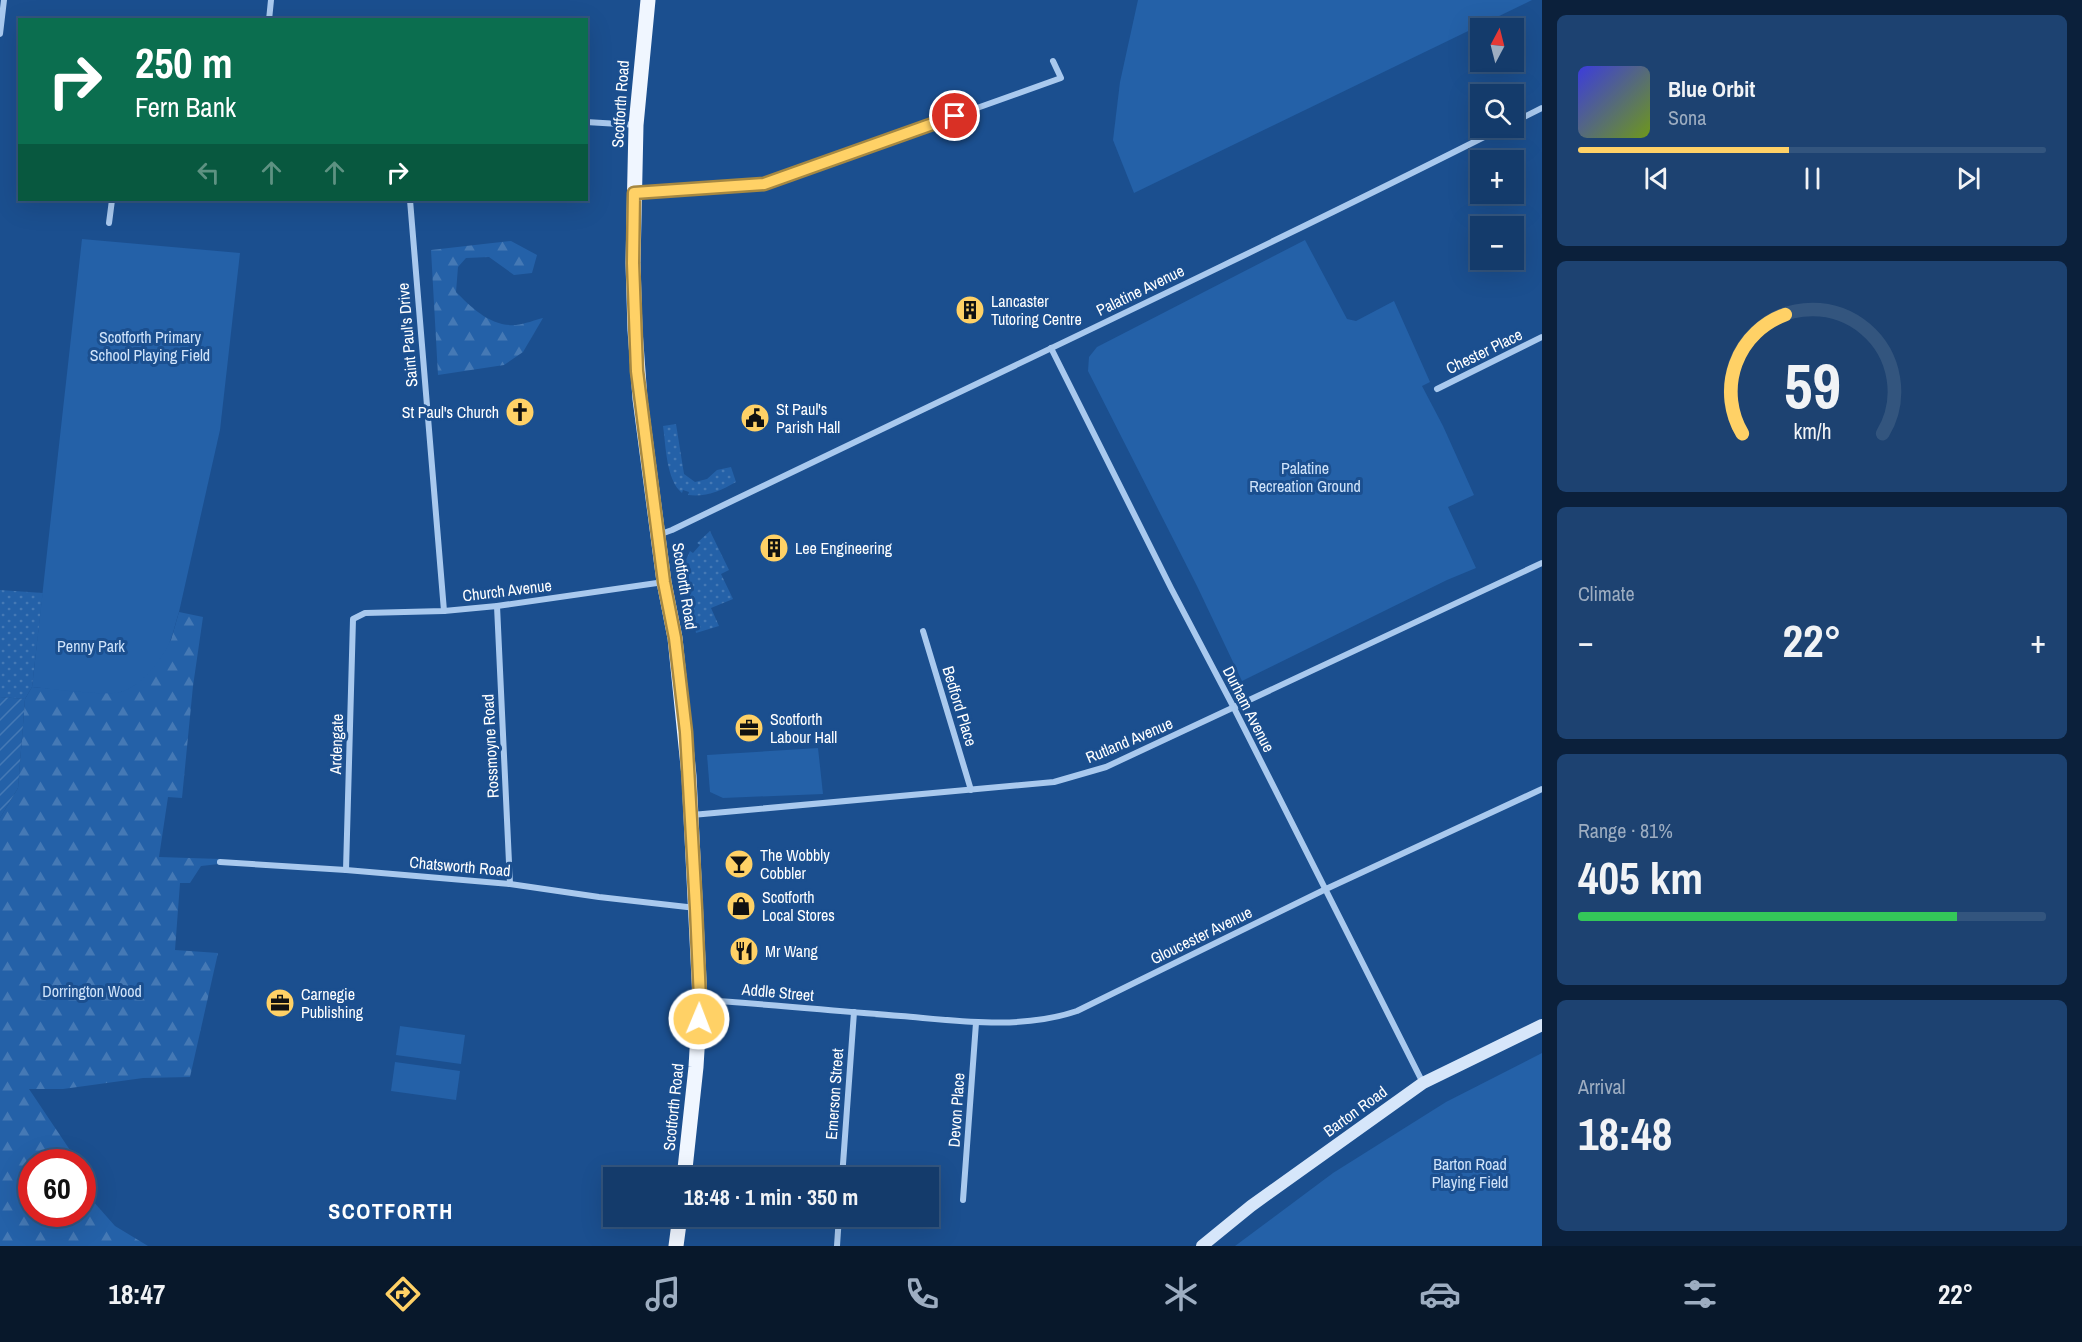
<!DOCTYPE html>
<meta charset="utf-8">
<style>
body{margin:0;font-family:"Archivo Narrow",sans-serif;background:#1d4271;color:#f1f3f6;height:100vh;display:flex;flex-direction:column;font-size:22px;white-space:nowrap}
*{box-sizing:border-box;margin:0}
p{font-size:20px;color:#9dadc1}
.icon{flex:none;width:33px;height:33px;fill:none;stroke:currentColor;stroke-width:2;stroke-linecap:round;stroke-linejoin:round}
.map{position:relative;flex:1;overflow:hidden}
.side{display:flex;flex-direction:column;gap:15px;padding:15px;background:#0b203b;width:540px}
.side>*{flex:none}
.top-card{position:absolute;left:18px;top:18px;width:570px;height:183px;border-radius:0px;box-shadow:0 6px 24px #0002,0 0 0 2px #33557e;background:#0b6e4f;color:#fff;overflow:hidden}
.needle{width:39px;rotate:7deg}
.controls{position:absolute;left:1470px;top:18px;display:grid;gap:12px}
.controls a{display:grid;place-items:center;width:54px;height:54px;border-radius:0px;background:#143b6b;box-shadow:0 6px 24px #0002,0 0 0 2px #33557e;font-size:30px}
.speed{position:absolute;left:18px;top:1149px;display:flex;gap:12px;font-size:30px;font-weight:700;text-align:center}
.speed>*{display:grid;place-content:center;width:78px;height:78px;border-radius:50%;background:#143b6b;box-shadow:0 6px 24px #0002,0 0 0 2px #33557e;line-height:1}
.speed .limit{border:9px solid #d22;background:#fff;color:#111}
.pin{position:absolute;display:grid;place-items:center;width:51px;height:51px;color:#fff;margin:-26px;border:3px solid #fff;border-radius:50%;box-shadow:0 2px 6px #0007}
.me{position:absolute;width:66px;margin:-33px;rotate:1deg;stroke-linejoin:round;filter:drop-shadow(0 0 4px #0008)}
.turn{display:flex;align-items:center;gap:21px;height:126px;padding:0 18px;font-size:27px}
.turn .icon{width:78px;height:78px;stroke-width:2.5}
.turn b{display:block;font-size:42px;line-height:51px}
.lanes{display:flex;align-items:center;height:57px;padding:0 18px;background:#0003;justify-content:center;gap:30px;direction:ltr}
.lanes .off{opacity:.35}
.big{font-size:45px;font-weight:700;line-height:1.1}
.side .card{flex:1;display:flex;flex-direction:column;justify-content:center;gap:9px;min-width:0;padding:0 21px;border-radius:9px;background:#1d4271}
.side .dial{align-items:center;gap:0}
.dial svg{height:156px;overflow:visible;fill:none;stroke:#33557e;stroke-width:7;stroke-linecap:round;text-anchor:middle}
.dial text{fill:#f1f3f6;stroke:none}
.song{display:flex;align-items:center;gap:18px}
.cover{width:72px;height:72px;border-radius:9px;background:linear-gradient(135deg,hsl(240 70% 55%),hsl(80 70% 35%))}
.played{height:6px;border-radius:3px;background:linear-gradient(90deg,#ffd166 45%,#33557e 45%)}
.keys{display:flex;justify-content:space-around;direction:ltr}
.heat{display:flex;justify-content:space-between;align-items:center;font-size:33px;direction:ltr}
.charge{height:9px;border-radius:4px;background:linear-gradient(90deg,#34c759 81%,#33557e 0)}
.trip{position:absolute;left:603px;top:1167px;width:336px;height:60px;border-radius:0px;background:#143b6b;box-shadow:0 6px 24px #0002,0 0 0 2px #33557e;font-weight:700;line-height:60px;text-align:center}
.menu{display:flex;height:96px;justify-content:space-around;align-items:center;background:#08182b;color:#9dadc1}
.menu .icon{width:42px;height:42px}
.menu .selected{color:#ffd166}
.menu b{font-size:27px;color:#f1f3f6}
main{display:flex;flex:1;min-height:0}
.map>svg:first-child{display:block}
.grass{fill:url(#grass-dots)}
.forest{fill:url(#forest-firs)}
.park{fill:#2461a8}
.garden{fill:url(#garden-furrows)}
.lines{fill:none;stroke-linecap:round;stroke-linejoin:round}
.street{stroke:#a9c9ee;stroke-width:6}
.secondary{stroke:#d6e6fa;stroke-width:12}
.primary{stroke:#f0f6ff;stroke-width:15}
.route-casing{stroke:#a68842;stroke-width:15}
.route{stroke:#ffd166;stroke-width:10}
.labels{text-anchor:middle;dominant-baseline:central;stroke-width:6;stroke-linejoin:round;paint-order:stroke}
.street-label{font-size:16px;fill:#fff;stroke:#1b4f8f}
.poi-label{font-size:16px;fill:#fff;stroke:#1b4f8f;text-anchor:start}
.park-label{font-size:16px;fill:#cfe3fa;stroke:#1b4f8f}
.district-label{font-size:22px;font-weight:bold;letter-spacing:1.5px;fill:#fff;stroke:#1b4f8f}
</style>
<main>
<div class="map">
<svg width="1542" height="1246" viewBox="0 0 1542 1246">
<defs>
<pattern id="grass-dots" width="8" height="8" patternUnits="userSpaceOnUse" patternTransform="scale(1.5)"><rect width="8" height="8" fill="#2461a8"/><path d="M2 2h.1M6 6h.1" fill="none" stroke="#4579b5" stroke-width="1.8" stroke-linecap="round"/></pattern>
<pattern id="forest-firs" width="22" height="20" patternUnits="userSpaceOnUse" patternTransform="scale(1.5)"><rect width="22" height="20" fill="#2461a8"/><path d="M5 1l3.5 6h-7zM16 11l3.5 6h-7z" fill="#4579b5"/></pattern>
<pattern id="garden-furrows" width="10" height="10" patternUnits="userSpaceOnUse" patternTransform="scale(1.5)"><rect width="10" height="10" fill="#2461a8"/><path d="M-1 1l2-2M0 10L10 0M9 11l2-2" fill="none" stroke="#4579b5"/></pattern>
</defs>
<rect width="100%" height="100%" fill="#1b4f8f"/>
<!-- grass -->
<g class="grass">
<path d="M676,424L684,474L695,482L707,479L717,470L731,467L736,482C720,491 707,497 688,495L689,492L683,490L682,493C666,480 666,446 663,426Z"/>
<polygon points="710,531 729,570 721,574 733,599 711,608 719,626 696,633 686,570 686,560 690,551 693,553 700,545 697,543"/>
<polygon points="0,590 43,593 32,687 25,699 0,697"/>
</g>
<!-- forest -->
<g class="forest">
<path d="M511,241L537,255L532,273L514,275L489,257L466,258L458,267L456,292C472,308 491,327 516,325C525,324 535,320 543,318L523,352L504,365L438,375L431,250Z"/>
<polygon points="179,612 203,617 193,686 182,798 168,797 159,857 220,859 219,864 201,866 190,883 180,883 175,950 218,953 190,1077 143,1078 63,1089 29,1089 78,1162 32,1162 32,1214 82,1214 83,1169 84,1191 115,1226 148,1246 0,1246 0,818 18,788 25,699 32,687 93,692 121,692 171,640"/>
</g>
<!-- park -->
<g class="park">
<polygon points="1138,0 1532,0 1134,193 1113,140 1120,82"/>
<path d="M82,239L240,253L220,430L179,612C176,621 174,630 171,639C164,657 141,687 121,692C101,696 55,689 32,687Z"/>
<polygon points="1305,240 1347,319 1356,321 1394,301 1430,382 1422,386 1443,426 1474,495 1448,507 1476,568 1447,580 1242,681 1197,586 1088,371 1089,357 1097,347"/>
<polygon points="818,748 823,794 723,798 710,792 707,755"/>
<polygon points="400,1026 465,1035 461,1064 396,1055"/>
<polygon points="1542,1053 1542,1246 1235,1246 1333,1173 1446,1102"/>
<polygon points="395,1062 460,1071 456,1100 391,1091"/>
</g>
<!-- garden -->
<polygon class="garden" points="0,697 25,699 18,788 0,818"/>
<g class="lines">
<!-- street -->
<g class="street">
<polyline points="269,20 271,0"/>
<polyline points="0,34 4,0"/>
<polyline points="586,122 636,125"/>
<polyline points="1514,122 1542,108"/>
<polyline points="634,193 764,184 1061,78 1053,61"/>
<polyline points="410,200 444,611"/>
<polyline points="109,223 112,200"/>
<polyline points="1051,348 1171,588 1234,708 1423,1083"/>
<polyline points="1437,389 1542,337"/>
<path d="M658,535L672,530C949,396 1228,266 1502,128"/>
<polyline points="497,606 510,884"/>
<polyline points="923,631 971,790"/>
<polyline points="692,815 1054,782 1106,767 1542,563"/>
<polyline points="220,862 346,870 510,884 599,897 696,908"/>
<polyline points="346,870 353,619 365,613 444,611 497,606 664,582"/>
<path d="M701,1000C768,1004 834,1011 901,1016C960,1021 1020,1030 1077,1011L1326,889L1542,789"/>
<polyline points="842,1178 854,1012"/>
<polyline points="963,1200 976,1023"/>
<polyline points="837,1246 839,1216"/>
</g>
<!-- secondary -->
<polyline class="secondary" points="1202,1246 1251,1206 1423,1083 1542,1025"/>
<!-- primary -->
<g class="primary">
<polyline points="648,0 636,125 633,263 635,330 640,399 664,582 675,638 689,776 700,1000 696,1067 684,1178"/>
<polyline points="676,1246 680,1216"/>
</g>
</g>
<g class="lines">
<!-- route casing -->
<g class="route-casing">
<polyline id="route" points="699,1019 700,1000 696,908 686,732 675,638 664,582 637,371 633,263 634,193 764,184 955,116"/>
</g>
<!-- route -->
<use href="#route" class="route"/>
</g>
<!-- icons -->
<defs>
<g id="building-disc" transform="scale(1.5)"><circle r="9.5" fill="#ffd166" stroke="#1b4f8f"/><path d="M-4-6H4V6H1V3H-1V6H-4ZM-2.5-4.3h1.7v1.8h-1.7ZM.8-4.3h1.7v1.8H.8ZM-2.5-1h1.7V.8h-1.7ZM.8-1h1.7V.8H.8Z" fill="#111"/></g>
<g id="church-disc" transform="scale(1.5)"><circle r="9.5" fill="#ffd166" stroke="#1b4f8f"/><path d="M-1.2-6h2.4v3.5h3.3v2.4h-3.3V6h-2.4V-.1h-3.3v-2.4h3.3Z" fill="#111"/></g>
<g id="civic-disc" transform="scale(1.5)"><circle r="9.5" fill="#ffd166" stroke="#1b4f8f"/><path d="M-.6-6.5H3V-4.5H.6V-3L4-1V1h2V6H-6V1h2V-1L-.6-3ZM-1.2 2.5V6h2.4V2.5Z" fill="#111"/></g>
<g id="office-disc" transform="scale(1.5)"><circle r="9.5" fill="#ffd166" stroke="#1b4f8f"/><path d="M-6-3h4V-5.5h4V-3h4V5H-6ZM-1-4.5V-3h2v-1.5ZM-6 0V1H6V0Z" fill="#111"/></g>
<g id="bar-disc" transform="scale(1.5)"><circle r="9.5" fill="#ffd166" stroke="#1b4f8f"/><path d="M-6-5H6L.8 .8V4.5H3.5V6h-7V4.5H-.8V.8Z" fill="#111"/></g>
<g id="shop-disc" transform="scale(1.5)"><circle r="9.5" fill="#ffd166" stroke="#1b4f8f"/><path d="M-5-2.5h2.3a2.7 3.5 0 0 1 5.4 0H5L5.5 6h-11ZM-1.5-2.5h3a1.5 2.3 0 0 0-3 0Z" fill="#111"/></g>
<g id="restaurant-disc" transform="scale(1.5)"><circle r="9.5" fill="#ffd166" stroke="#1b4f8f"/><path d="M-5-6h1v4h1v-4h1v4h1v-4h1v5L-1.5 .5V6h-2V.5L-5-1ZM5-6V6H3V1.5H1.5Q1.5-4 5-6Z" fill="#111"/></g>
</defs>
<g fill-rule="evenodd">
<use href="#building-disc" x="970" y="310"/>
<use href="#church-disc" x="520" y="412"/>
<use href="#civic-disc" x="755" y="418"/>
<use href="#building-disc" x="774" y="548"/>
<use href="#office-disc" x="749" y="728"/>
<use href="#bar-disc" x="739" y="864"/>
<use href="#shop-disc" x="741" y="906"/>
<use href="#restaurant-disc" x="744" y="951"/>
<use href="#office-disc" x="280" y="1003"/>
</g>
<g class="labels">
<!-- street labels -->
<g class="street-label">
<text transform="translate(620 104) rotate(-86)">Scotforth Road</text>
<text transform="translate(1140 290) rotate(-26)">Palatine Avenue</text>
<text transform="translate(407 335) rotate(-95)">Saint Paul's Drive</text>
<text transform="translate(1484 351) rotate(-26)">Chester Place</text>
<text transform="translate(685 586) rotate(81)">Scotforth Road</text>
<text transform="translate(507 590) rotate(-7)">Church Avenue</text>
<text transform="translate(960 706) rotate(73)">Bedford Place</text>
<text transform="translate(1249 709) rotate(63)">Durham Avenue</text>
<text transform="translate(1129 740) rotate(-23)">Rutland Avenue</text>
<text transform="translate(336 744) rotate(-88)">Ardengate</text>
<text transform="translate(490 746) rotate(-93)">Rossmoyne Road</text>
<text transform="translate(460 866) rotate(5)">Chatsworth Road</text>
<text transform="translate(1201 935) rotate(-26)">Gloucester Avenue</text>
<text transform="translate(778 992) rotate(5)">Addle Street</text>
<text transform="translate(834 1094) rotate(-86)">Emerson Street</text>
<text transform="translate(673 1107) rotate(-84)">Scotforth Road</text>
<text transform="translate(956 1110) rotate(-86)">Devon Place</text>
<text transform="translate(1355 1111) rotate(-36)">Barton Road</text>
</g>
<!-- poi labels -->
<g class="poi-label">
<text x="991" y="301">Lancaster<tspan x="991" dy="18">Tutoring Centre</tspan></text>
<text x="776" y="409">St Paul's<tspan x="776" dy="18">Parish Hall</tspan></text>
<text x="499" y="412" text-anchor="end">St Paul's Church</text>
<text x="795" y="548">Lee Engineering</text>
<text x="770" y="719">Scotforth<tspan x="770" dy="18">Labour Hall</tspan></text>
<text x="760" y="855">The Wobbly<tspan x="760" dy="18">Cobbler</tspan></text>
<text x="762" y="897">Scotforth<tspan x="762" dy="18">Local Stores</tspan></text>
<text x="765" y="951">Mr Wang</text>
<text x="301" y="994">Carnegie<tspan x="301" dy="18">Publishing</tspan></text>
</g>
<!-- park labels -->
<g class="park-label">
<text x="150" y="337">Scotforth Primary<tspan x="150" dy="18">School Playing Field</tspan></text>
<text x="1305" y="468">Palatine<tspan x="1305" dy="18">Recreation Ground</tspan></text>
<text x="91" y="646">Penny Park</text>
<text x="92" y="991">Dorrington Wood</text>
<text x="1470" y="1164">Barton Road<tspan x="1470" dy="18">Playing Field</tspan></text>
</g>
<!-- district labels -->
<g class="district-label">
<text x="391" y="1211">SCOTFORTH</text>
</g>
</g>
</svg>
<div class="controls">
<a><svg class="needle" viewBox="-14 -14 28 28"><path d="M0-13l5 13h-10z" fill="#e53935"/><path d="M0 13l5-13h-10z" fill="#9dadc1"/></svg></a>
<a><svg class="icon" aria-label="search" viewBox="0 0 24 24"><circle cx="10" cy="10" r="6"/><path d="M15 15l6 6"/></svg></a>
<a>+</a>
<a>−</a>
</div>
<div class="speed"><div class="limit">60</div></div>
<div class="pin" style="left:955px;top:116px;background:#d93025"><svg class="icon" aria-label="arrive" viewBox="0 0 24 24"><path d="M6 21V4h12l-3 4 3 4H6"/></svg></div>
<svg class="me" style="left:699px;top:1019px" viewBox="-20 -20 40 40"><circle r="17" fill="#ffd166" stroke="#fff" stroke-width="3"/><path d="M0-11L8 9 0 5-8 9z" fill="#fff"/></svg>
<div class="trip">18:48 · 1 min · 350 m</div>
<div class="top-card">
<div class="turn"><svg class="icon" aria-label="right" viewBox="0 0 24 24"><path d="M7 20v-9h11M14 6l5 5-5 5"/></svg><div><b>250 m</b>Fern Bank</div></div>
<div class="lanes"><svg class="icon off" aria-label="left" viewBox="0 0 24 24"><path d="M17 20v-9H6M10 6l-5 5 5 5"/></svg><svg class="icon off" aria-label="ahead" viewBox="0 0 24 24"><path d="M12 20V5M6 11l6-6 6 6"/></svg><svg class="icon off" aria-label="ahead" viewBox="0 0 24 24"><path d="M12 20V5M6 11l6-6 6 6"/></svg><svg class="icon" aria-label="right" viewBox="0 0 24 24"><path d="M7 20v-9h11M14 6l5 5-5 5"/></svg></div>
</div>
</div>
<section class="side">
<div class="card">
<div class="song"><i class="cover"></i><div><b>Blue Orbit</b><p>Sona</p></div></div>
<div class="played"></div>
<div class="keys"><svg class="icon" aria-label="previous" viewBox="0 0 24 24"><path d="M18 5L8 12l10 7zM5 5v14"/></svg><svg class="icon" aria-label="pause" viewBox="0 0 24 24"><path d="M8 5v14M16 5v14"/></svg><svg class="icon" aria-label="next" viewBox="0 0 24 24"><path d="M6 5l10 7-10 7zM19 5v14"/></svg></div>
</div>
<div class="card dial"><svg viewBox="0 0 100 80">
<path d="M14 69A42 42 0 1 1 86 69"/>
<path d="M14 69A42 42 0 0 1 36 8" stroke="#ffd166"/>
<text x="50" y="56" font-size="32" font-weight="700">59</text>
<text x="50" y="72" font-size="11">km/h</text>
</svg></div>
<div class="card"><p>Climate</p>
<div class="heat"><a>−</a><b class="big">22°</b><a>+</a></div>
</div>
<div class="card"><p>Range · 81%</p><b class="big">405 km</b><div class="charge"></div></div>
<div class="card"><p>Arrival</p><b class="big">18:48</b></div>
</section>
</main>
<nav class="menu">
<b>18:47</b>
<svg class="icon selected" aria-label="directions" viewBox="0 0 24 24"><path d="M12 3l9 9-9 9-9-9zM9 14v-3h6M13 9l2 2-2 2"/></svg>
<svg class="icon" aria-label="music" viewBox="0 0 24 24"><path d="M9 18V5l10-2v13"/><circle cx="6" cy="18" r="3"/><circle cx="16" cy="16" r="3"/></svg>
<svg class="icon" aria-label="phone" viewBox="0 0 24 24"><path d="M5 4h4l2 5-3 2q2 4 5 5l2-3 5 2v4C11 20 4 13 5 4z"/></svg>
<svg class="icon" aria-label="climate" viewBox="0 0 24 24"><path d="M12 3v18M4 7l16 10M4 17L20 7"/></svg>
<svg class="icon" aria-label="car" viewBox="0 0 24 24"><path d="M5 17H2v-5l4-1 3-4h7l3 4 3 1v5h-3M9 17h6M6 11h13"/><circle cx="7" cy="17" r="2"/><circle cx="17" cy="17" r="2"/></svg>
<svg class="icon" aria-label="filters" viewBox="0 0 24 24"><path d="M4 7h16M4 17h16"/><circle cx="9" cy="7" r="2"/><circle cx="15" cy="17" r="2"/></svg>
<b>22°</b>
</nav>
